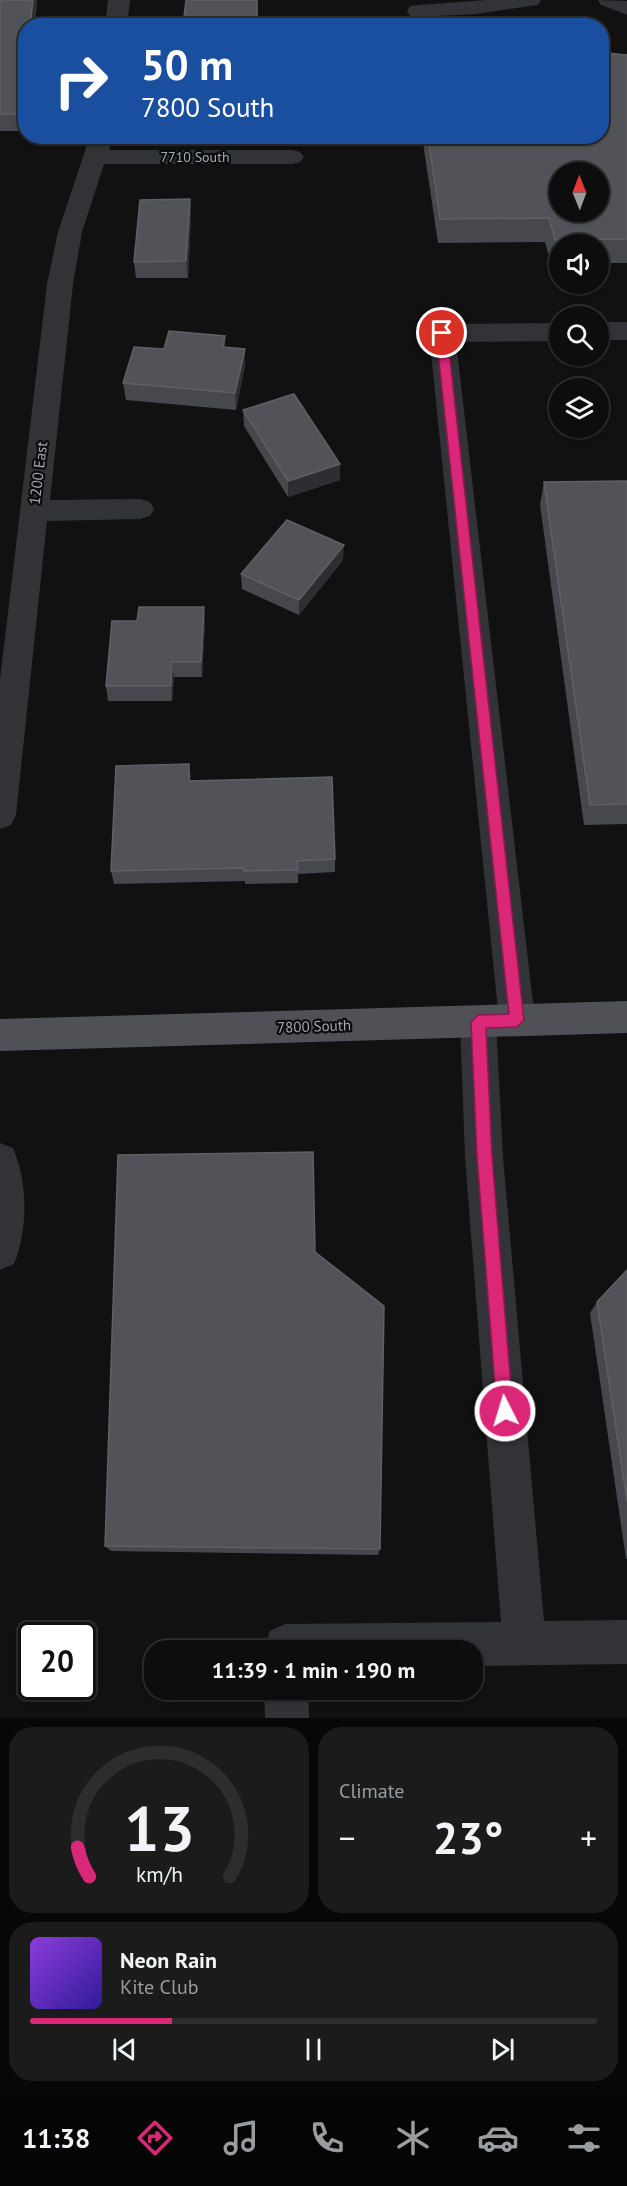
<!DOCTYPE html>
<meta charset="utf-8">
<style>
body{margin:0;font-family:"PT Sans",sans-serif;background:#1b1b1c;color:#f1f3f6;height:100vh;display:flex;flex-direction:column;font-size:22px;white-space:nowrap}
*{box-sizing:border-box;margin:0}
p{font-size:20px;color:#9a9c9e}
.icon{flex:none;width:33px;height:33px;fill:none;stroke:currentColor;stroke-width:2;stroke-linecap:round;stroke-linejoin:round}
.map{position:relative;height:1718px;overflow:hidden}
.panel{display:flex;flex-direction:column;gap:9px;padding:9px;background:#070708;flex:1}
.panel>*{flex:none}
.banner{position:absolute;left:18px;top:18px;width:591px;height:126px;border-radius:24px;box-shadow:0 2px 4px #0004,0 0 0 2px #2d2d2e;background:#1a4fa0;color:#fff;overflow:hidden}
.needle{width:39px;rotate:359deg}
.buttons{position:absolute;left:549px;top:162px;display:grid;gap:12px}
.buttons a{display:grid;place-items:center;width:60px;height:60px;border-radius:50%;background:#0d0d0e;box-shadow:0 2px 4px #0004,0 0 0 2px #2d2d2e;font-size:30px}
.speed{position:absolute;left:18px;top:1622px;display:flex;gap:12px;font-size:30px;font-weight:700;text-align:center}
.speed>*{display:grid;place-content:center;width:78px;height:78px;border-radius:50%;background:#0d0d0e;box-shadow:0 2px 4px #0004,0 0 0 2px #2d2d2e;line-height:1}
.speed .limit{border:3px solid #111;border-radius:9px;background:#fff;color:#111}
.pin{position:absolute;display:grid;place-items:center;width:51px;height:51px;color:#fff;margin:-26px;border:3px solid #fff;border-radius:50%;box-shadow:0 2px 6px #0007}
.me{position:absolute;width:66px;margin:-33px;rotate:355deg;stroke-linejoin:round;filter:drop-shadow(0 0 4px #0008)}
.turn{display:flex;align-items:center;gap:21px;height:126px;padding:0 24px;font-size:27px}
.turn .icon{width:78px;height:78px;stroke-width:2.5}
.turn b{display:block;font-size:42px;line-height:51px}
.big{font-size:45px;font-weight:800;line-height:1.1}
.panel .widget{flex:1;display:flex;flex-direction:column;justify-content:center;gap:9px;min-width:0;padding:0 21px;border-radius:24px;background:#1b1b1c}
.panel .dial{align-items:center;gap:0}
.dial svg{height:156px;overflow:visible;fill:none;stroke:#2d2d2e;stroke-width:7;stroke-linecap:round;text-anchor:middle}
.dial text{fill:#f1f3f6;stroke:none}
.song{display:flex;align-items:center;gap:18px}
.cover{width:72px;height:72px;border-radius:9px;background:linear-gradient(135deg,hsl(270 70% 55%),hsl(250 70% 35%))}
.played{height:6px;border-radius:3px;background:linear-gradient(90deg,#db2777 25%,#2d2d2e 25%)}
.keys{display:flex;justify-content:space-around;direction:ltr}
.heat{display:flex;justify-content:space-between;align-items:center;font-size:33px;direction:ltr}
.panel .tiles{flex:1;display:grid;gap:9px;grid-template-columns:1fr 1fr}
.widget:last-child{grid-column:span 2}
.trip{position:absolute;left:144px;top:1640px;width:339px;height:60px;border-radius:24px;background:#0d0d0e;box-shadow:0 2px 4px #0004,0 0 0 2px #2d2d2e;font-weight:800;line-height:60px;text-align:center}
.dock{display:flex;height:96px;justify-content:space-around;align-items:center;background:#050506;color:#9a9c9e}
.dock .icon{width:42px;height:42px}
.dock .selected{color:#db2777}
.dock b{font-size:27px;color:#f1f3f6}
.map>svg:first-child{display:block}
.lines{fill:none;stroke-linecap:round;stroke-linejoin:round}
.minor{fill:#323337;fill-rule:evenodd}
.major{fill:#4f5156;fill-rule:evenodd}
.wall{fill:#47484d}
.shaded-wall{fill:#2d2e31}
.building{fill:#515358;stroke:#5e6066;stroke-width:1.5;fill-rule:evenodd}
.route{fill:#db2777;stroke:#8e194d;stroke-width:1.5}
.labels{text-anchor:middle;dominant-baseline:central;stroke-width:4.5;stroke-linejoin:round;paint-order:stroke}
.far-street-label{font-size:14px;fill:#a3a9b2;stroke:#0c0c0d}
.street-label{font-size:15px;fill:#a3a9b2;stroke:#0c0c0d}
</style>
<div class="map">
<svg width="627" height="1718" viewBox="0 0 627 1718">
<rect width="100%" height="100%" fill="#111112"/>
<g class="lines">
<!-- minor -->
<g class="minor">
<polygon points="108,0 130,0 127,26 105,26"/>
<polygon points="487,0 541,0 538,5 530,6 476,14 418,17 410,16 407,11 410,6 418,5"/>
<polygon points="598,0 627,1 627,15 601,5"/>
<polygon points="90,136 113,136 109,150 292,150 300,152 304,157 300,162 292,164 104,164 82,232 73,284 50,500 140,499 150,502 154,509 150,516 140,519 47,521 16,815 11,825 0,829 0,680 47,284 58,232"/>
<rect x="598" y="322" width="29" height="18"/>
<polygon points="560,323 560,341 456,342 535,1020 529,1031 517,1036 505,1031 499,1020 429,333 433,327 442,324"/>
<polygon points="478,1006 490,1011 496,1022 503,1157 544,1621 627,1620 627,1664 472,1666 472,1650 263,1650 270,1631 285,1624 501,1622 465,1157 460,1022 466,1011"/>
<path d="M0,1143L13,1148C28,1183 28,1230 14,1264L0,1270Z"/>
<polygon points="264,1689 308,1689 309,1718 265,1718"/>
</g>
<!-- major -->
<polygon class="major" points="627,1001 627,1033 0,1051 0,1019"/>
</g>
<!-- wall -->
<g class="wall">
<polygon points="0,0 37,0 35,26 26,26 26,131 0,131"/>
<polygon points="606,53 627,55 627,263 598,263 598,244 560,244 560,264 551,264 545,242 438,243 422,136 602,136"/>
<polygon points="190,199 191,216 188,278 136,278 134,262"/>
<polygon points="226,347 245,365 236,410 126,400 123,383 164,349"/>
<polygon points="243,410 340,480 288,497 244,426"/>
<polygon points="627,481 627,824 584,825 540,505 544,482"/>
<polygon points="343,560 299,615 242,589 241,574"/>
<polygon points="205,622 202,677 174,677 172,701 108,701 106,686"/>
<polygon points="189,764 191,781 335,859 335,872 298,874 298,883 245,884 245,881 114,884 111,871"/>
<polygon points="315,1252 380,1549 378,1555 111,1551 105,1546"/>
<polygon points="627,1270 627,1559 626,1559 590,1313 597,1302"/>
</g>
<!-- shaded-wall -->
<g class="shaded-wall">
<polygon points="33,0 37,0 35,26 30,26"/>
<polygon points="190,199 191,216 188,278 186,261"/>
<polygon points="225,336 226,352 223,347"/>
<polygon points="245,349 245,365 236,410 235,393"/>
<polygon points="340,464 340,480 288,497 288,481"/>
<polygon points="344,545 343,560 299,615 299,600"/>
<polygon points="204,607 205,622 202,677 201,662"/>
<polygon points="172,662 174,677 172,701 171,686"/>
<polygon points="189,764 191,778 191,795 189,781"/>
</g>
<!-- building -->
<g class="building">
<polygon points="0,0 33,0 30,26 26,26 25,114 0,114"/>
<polygon points="186,0 257,0 257,26 183,26"/>
<polygon points="410,24 518,25 518,26 411,26"/>
<path d="M602,33L606,53L627,55V239L555,240L549,218L440,219L428,136H602ZM560,172H598V212H560Z"/>
<polygon points="190,199 186,261 134,262 140,200"/>
<polygon points="169,331 225,336 223,347 245,349 235,393 123,383 134,347 164,349"/>
<polygon points="294,394 340,464 288,481 243,410"/>
<polygon points="627,481 627,804 590,805 544,482"/>
<polygon points="287,520 344,545 299,600 241,574"/>
<polygon points="139,607 204,607 201,662 172,662 171,686 106,686 112,621 137,621"/>
<polygon points="189,764 189,781 332,777 335,859 297,861 298,870 244,871 244,868 111,871 116,766"/>
<polygon points="313,1152 315,1252 384,1306 380,1549 105,1546 118,1155"/>
<polygon points="627,1270 627,1501 597,1302"/>
</g>
<!-- route -->
<polygon class="route" points="442,330 447,333 524,1020 517,1027 486,1028 492,1156 513,1411 511,1417 505,1419 499,1417 497,1411 477,1156 471,1022 478,1015 509,1014 436,333"/>
<g class="labels">
<!-- far-street labels -->
<g class="far-street-label">
<text x="195" y="157">7710 South</text>
</g>
<!-- street labels -->
<g class="street-label">
<text transform="translate(38 473) rotate(-83)">1200 East</text>
<text transform="translate(314 1026) rotate(-2)">7800 South</text>
</g>
</g>
</svg>
<div class="buttons">
<a><svg class="needle" viewBox="-14 -14 28 28"><path d="M0-13l5 13h-10z" fill="#e53935"/><path d="M0 13l5-13h-10z" fill="#9a9c9e"/></svg></a>
<a><svg class="icon" aria-label="sound" viewBox="0 0 24 24"><path d="M4 9h4l5-4v14l-5-4H4zM17 9q2 3 0 6"/></svg></a>
<a><svg class="icon" aria-label="search" viewBox="0 0 24 24"><circle cx="10" cy="10" r="6"/><path d="M15 15l6 6"/></svg></a>
<a><svg class="icon" aria-label="layers" viewBox="0 0 24 24"><path d="M12 4l9 5-9 5-9-5zM3 14l9 5 9-5"/></svg></a>
</div>
<div class="speed"><div class="limit">20</div></div>
<div class="pin" style="left:442px;top:333px;background:#d93025"><svg class="icon" aria-label="arrive" viewBox="0 0 24 24"><path d="M6 21V4h12l-3 4 3 4H6"/></svg></div>
<svg class="me" style="left:505px;top:1411px" viewBox="-20 -20 40 40"><circle r="17" fill="#db2777" stroke="#fff" stroke-width="3"/><path d="M0-11L8 9 0 5-8 9z" fill="#fff"/></svg>
<div class="trip">11:39 · 1 min · 190 m</div>
<div class="banner">
<div class="turn"><svg class="icon" aria-label="right" viewBox="0 0 24 24"><path d="M7 20v-9h11M14 6l5 5-5 5"/></svg><div><b>50 m</b>7800 South</div></div>
</div>
</div>
<section class="panel">
<div class="tiles">
<div class="widget dial"><svg viewBox="0 0 100 80">
<path d="M14 69A42 42 0 1 1 86 69"/>
<path d="M14 69A42 42 0 0 1 8 54" stroke="#db2777"/>
<text x="50" y="56" font-size="32" font-weight="700">13</text>
<text x="50" y="72" font-size="11">km/h</text>
</svg></div>
<div class="widget"><p>Climate</p>
<div class="heat"><a>−</a><b class="big">23°</b><a>+</a></div>
</div>
<div class="widget">
<div class="song"><i class="cover"></i><div><b>Neon Rain</b><p>Kite Club</p></div></div>
<div class="played"></div>
<div class="keys"><svg class="icon" aria-label="previous" viewBox="0 0 24 24"><path d="M18 5L8 12l10 7zM5 5v14"/></svg><svg class="icon" aria-label="pause" viewBox="0 0 24 24"><path d="M8 5v14M16 5v14"/></svg><svg class="icon" aria-label="next" viewBox="0 0 24 24"><path d="M6 5l10 7-10 7zM19 5v14"/></svg></div>
</div>
</div>
</section>
<nav class="dock">
<b>11:38</b>
<svg class="icon selected" aria-label="directions" viewBox="0 0 24 24"><path d="M12 3l9 9-9 9-9-9zM9 14v-3h6M13 9l2 2-2 2"/></svg>
<svg class="icon" aria-label="music" viewBox="0 0 24 24"><path d="M9 18V5l10-2v13"/><circle cx="6" cy="18" r="3"/><circle cx="16" cy="16" r="3"/></svg>
<svg class="icon" aria-label="phone" viewBox="0 0 24 24"><path d="M5 4h4l2 5-3 2q2 4 5 5l2-3 5 2v4C11 20 4 13 5 4z"/></svg>
<svg class="icon" aria-label="climate" viewBox="0 0 24 24"><path d="M12 3v18M4 7l16 10M4 17L20 7"/></svg>
<svg class="icon" aria-label="car" viewBox="0 0 24 24"><path d="M5 17H2v-5l4-1 3-4h7l3 4 3 1v5h-3M9 17h6M6 11h13"/><circle cx="7" cy="17" r="2"/><circle cx="17" cy="17" r="2"/></svg>
<svg class="icon" aria-label="filters" viewBox="0 0 24 24"><path d="M4 7h16M4 17h16"/><circle cx="9" cy="7" r="2"/><circle cx="15" cy="17" r="2"/></svg>
</nav>
